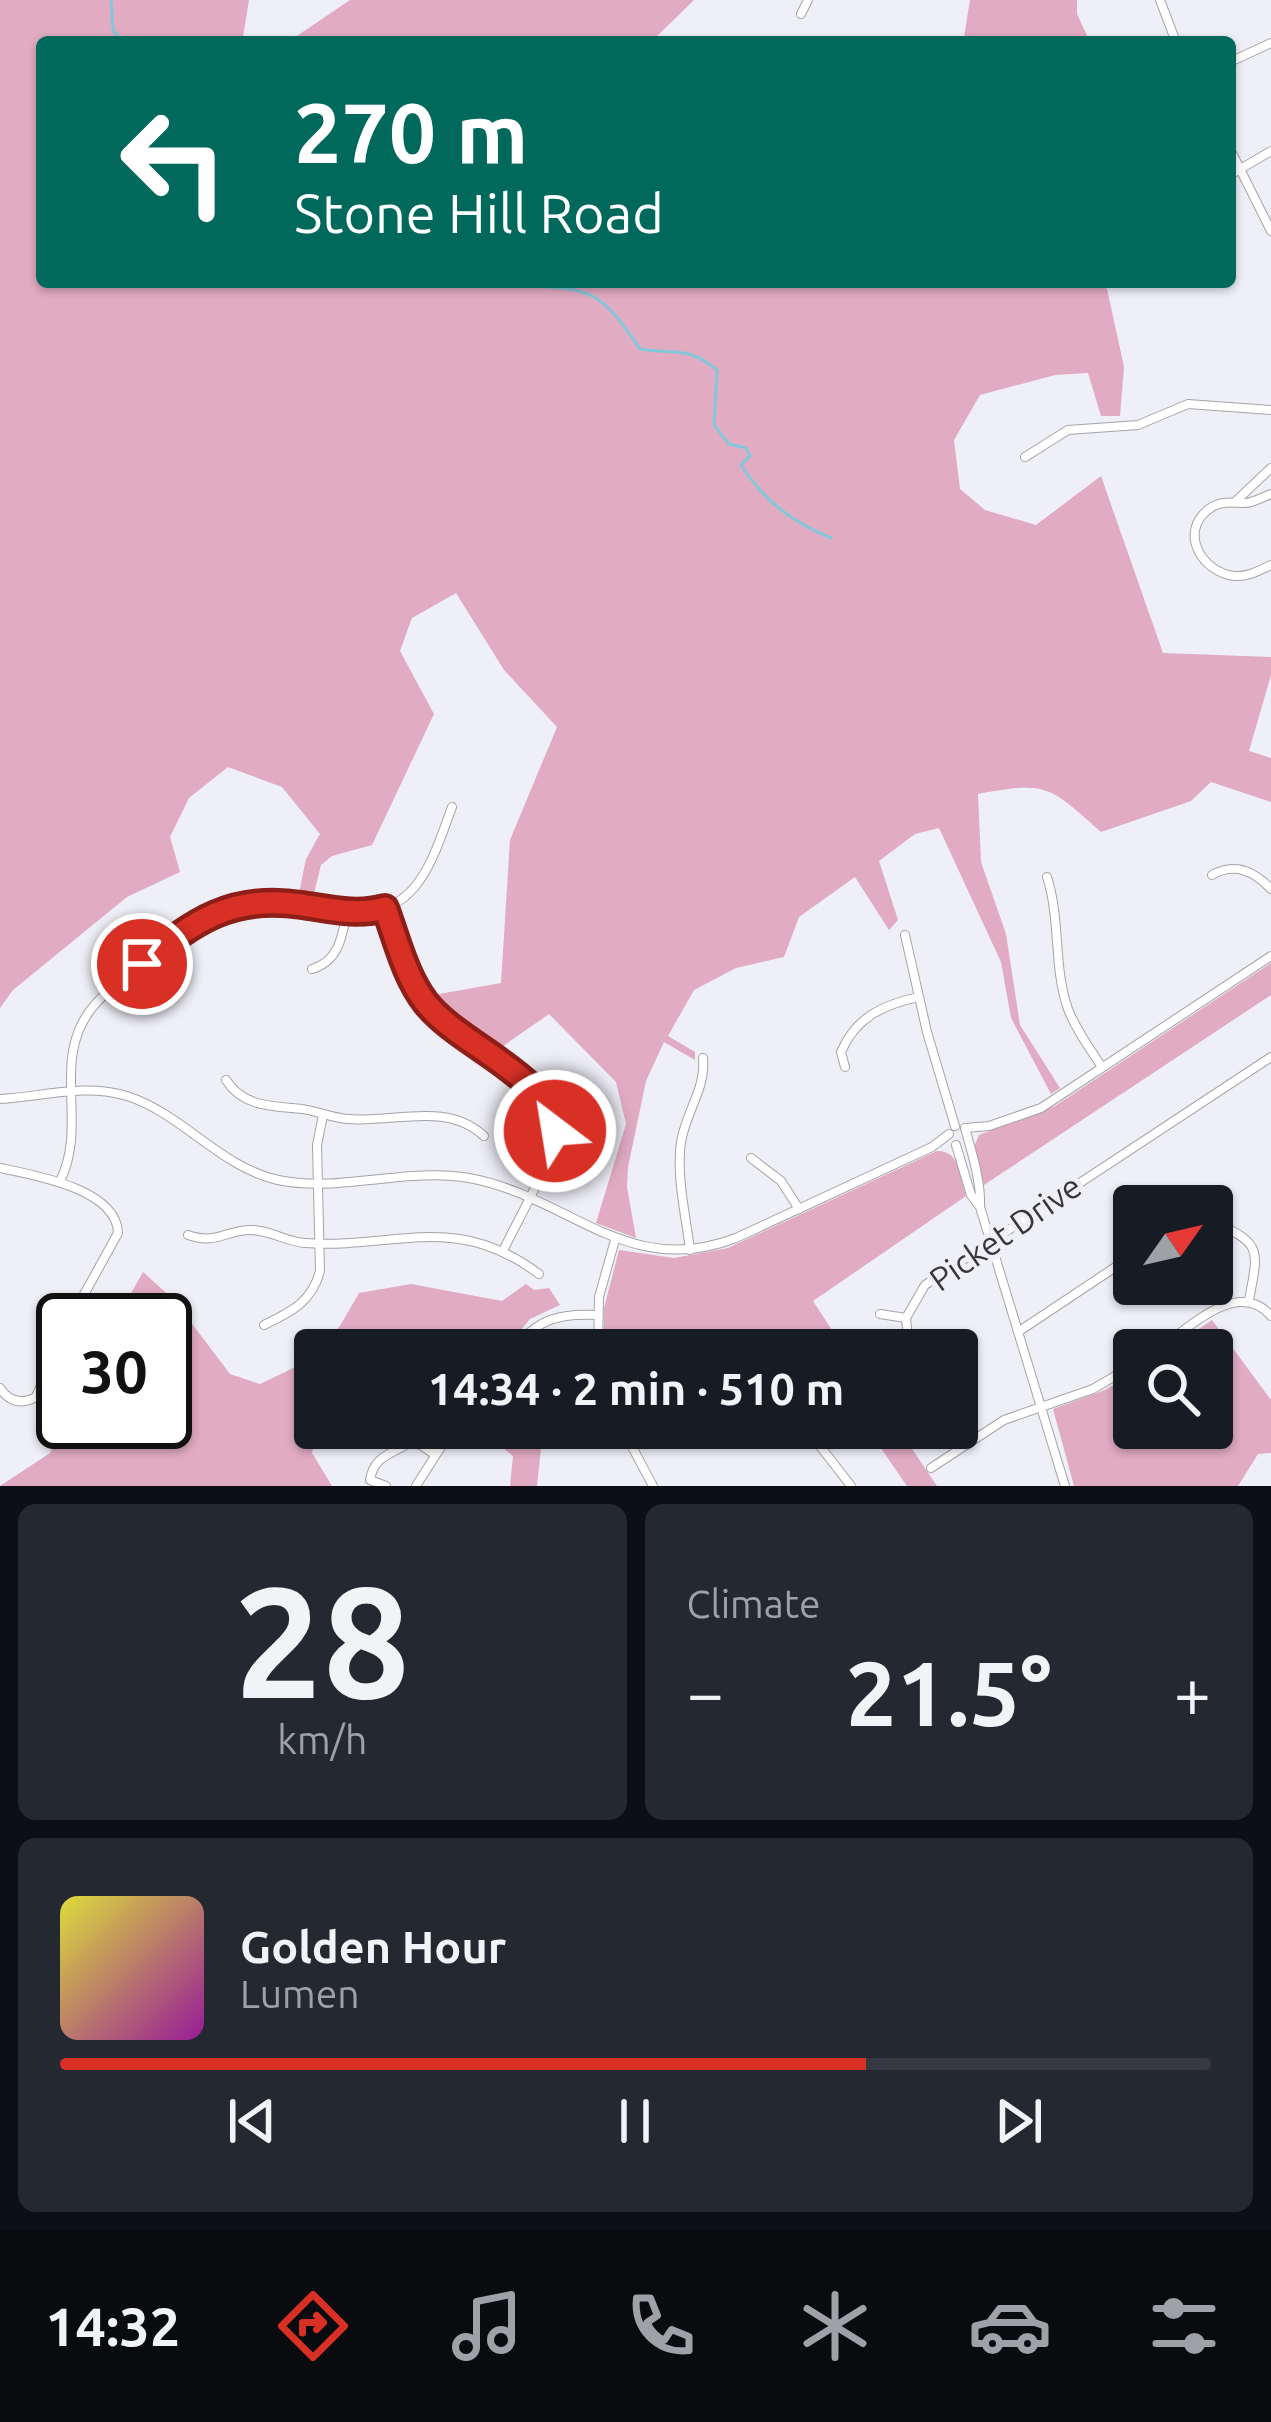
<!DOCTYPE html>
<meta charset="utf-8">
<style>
body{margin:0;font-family:Ubuntu,sans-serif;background:#242831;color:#f1f3f6;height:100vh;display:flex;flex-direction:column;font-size:45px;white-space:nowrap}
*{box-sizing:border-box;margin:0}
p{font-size:39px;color:#9ea1a6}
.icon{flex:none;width:66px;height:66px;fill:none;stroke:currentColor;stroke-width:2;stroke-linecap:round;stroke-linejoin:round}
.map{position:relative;height:1486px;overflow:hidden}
.details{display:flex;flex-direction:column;gap:18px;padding:18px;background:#0d0f14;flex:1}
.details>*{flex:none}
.hud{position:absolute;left:36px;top:36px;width:1200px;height:252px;border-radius:12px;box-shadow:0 3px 9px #0004;background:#00695c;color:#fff;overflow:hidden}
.needle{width:78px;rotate:56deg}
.buttons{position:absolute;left:1113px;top:1185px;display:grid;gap:24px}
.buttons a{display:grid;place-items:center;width:120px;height:120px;border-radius:12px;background:#171b24;box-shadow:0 3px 9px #0004;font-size:60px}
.speed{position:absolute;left:36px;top:1293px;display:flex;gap:24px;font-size:60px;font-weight:700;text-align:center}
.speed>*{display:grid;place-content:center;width:156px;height:156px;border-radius:50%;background:#171b24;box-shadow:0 3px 9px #0004;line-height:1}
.speed .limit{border:6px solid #111;border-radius:18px;background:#fff;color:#111}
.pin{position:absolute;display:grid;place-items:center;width:102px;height:102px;color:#fff;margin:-51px;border:6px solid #fff;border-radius:50%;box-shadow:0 3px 12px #0007}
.me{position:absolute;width:132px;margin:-66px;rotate:329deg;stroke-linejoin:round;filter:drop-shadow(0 0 9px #0008)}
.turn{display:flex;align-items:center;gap:42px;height:252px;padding:0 60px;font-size:54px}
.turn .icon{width:156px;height:156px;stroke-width:2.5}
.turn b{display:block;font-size:84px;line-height:102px}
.big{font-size:90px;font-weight:700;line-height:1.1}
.details .card{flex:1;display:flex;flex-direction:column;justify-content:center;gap:18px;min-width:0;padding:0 42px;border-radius:18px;background:#242831}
.details .dial{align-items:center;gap:0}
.dial b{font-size:156px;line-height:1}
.song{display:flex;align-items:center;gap:36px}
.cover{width:144px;height:144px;border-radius:18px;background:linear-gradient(135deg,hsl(60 70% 55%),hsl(300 70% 35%))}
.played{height:12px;border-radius:6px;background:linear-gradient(90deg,#d93025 70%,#363941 70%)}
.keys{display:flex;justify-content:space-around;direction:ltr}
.heat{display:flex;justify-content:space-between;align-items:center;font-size:66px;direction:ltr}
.details .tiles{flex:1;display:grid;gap:18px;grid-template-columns:1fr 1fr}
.card:last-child{grid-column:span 2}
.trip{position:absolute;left:294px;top:1329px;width:684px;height:120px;border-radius:12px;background:#171b24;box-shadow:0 3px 9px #0004;font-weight:700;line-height:120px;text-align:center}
.dock{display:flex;height:192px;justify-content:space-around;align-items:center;background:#090b0e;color:#9ea1a6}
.dock .icon{width:84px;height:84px}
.dock .active{color:#d93025}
.dock b{font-size:54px;color:#f1f3f6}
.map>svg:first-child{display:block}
.green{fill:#e1abc2}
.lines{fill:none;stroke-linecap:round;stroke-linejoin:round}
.stream{stroke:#84c7db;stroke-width:3}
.minor-casing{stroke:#a3a3aa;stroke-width:10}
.minor{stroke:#fff;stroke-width:8}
.route-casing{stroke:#8d1f18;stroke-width:30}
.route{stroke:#d93025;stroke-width:21}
.labels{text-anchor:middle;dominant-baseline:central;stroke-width:10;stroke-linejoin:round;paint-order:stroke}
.street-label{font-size:33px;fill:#37373a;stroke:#efeff7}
</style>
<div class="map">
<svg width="1271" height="1486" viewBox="0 0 1271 1486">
<rect width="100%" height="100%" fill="#efeff7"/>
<!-- green -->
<g class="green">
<path d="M0,0H249L243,37L204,42H42V282H1099L1107,289L1124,367L1120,416H1101L1088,373L1055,375L980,395L954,440L960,489L985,510L1036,525L1101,476L1163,653L1271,657V675L1249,751L1271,758V802L1211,782L1191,801L1101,832C1049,786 1048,781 978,794L981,862L1006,934L1020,1025L1060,1088L1051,1094L1011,1018L1001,962L939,828L915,834L879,861L898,920L889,930L855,877L799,917L784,957L736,968L694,990L668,1036L695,1052V1060L664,1042L646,1081L628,1167L627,1187L636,1238L596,1223L626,1124L616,1082L549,1014L496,1051L450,1017L433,995L501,983L510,840L557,727L504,670L456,593L412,618L400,651L434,714L372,845L332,856L321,865L312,901L298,898L306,859L320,834L282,787L228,767L189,798L170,837L180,872L127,897L13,990L0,1008Z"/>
<polygon points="350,0 694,0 651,42 288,42"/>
<polygon points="970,0 1077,0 1077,14 1090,42 947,42 964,37"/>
<polygon points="1271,963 1271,995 984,1185 973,1149 979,1135 1055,1106"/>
<path d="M937,1151C960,1150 961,1178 966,1196L813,1301L845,1350H604V1308L619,1250L674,1258L728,1248Z"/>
<polygon points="143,1272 174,1300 230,1374 260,1384 308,1361 315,1353 315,1428 328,1428 317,1436 312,1453 332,1486 0,1486 50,1453 63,1422 165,1422 165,1320 116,1320"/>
<polygon points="411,1284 502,1301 526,1284 534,1290 549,1288 560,1305 530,1319 504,1350 318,1350 340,1326 359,1293"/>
<polygon points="1212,1320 1271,1400 1271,1453 1258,1454 1238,1486 1074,1486 1053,1409 1105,1390 1134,1373 1134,1428 1212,1428 1212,1350 1168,1350"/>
<polygon points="478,1428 518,1428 542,1438 537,1486 510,1486 513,1456"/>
<polygon points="867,1428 898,1428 937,1486 907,1486"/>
</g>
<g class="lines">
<!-- stream -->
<g class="stream">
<polyline points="111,0 113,30 123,42"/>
<path d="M517,282L524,286C592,288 601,291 640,349C674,355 687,345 717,370L714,425L729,444L746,448L750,456L741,465C765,502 791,521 831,538"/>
</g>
<!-- minor casing -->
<g class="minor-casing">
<g id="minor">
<polyline points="1160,0 1176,42"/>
<polyline points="801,14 808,0"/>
<polyline points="1230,62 1271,43"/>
<polyline points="1230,149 1271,231"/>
<polyline points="1230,175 1271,151"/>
<polyline points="1025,457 1068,430 1138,425 1188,404 1271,410"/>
<path d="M1271,494C1263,497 1253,503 1245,503C1232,503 1221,500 1209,509C1178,532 1202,573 1235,576C1248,577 1260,570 1271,565"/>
<polyline points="1236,501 1271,468"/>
<path d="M1212,875C1235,862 1254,871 1271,889"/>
<path d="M1047,877C1061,920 1053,967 1068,1009C1076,1030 1090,1049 1102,1067"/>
<path d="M385,908C399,946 409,987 438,1017C469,1049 556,1084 555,1131C554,1158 516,1223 503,1251"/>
<polyline points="905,935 927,1032 955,1126"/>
<path d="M312,969C339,961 342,937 347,912"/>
<path d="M845,1067L841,1052C856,1017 883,1005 918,997"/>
<path d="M226,1080C243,1107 272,1106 302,1109C317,1111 332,1118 348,1119C395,1123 446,1101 484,1136"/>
<path d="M0,1099C43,1097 84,1083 127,1096C183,1114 220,1167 278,1180C340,1193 405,1167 469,1178C569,1196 626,1280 736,1238L932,1147L949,1134"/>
<polyline points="965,1128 989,1126 1041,1108 1271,956"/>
<path d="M965,1128C971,1150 981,1180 980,1205"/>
<polyline points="956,1145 971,1195 980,1207 1065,1486"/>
<polyline points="751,1158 781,1181 799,1209"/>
<path d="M0,1168C34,1175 117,1189 118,1233L70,1320"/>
<path d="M60,1181C88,1126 52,1063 89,1012C101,995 120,982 136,969C176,935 217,899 273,900C297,901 321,909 345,912C417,920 432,861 452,807"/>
<path d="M1212,1221C1262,1244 1259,1248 1249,1300"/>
<path d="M188,1235C217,1245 225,1230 251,1230C270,1230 287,1242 305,1243C397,1249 455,1211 539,1274"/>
<path d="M690,1250C686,1216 676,1177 681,1142C686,1111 706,1089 703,1058"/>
<polyline points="880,1314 906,1318"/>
<path d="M264,1325C291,1312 312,1302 320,1271L317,1145L323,1115"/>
<polyline points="1018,1332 1117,1266"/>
<path d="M513,1350C537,1319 559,1313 597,1315"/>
<polyline points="598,1350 599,1297 615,1240"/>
<polyline points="909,1350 906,1318 925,1285 1271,1057"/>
<path d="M1157,1350C1188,1329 1238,1277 1271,1316"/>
<path d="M0,1388C9,1402 21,1405 36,1397L63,1334"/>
<polyline points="957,1427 968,1443"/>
<polyline points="622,1428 653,1486"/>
<polyline points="806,1428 851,1486"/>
<polyline points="715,1432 721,1428"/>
<polyline points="598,1441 612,1440 624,1433"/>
<polyline points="931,1468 1004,1420 1093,1389 1134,1365"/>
<path d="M386,1486L370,1480C374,1454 395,1454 413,1440L434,1454"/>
<polyline points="416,1486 453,1428"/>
</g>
</g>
<!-- minor -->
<use href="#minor" class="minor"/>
</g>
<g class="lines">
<!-- route casing -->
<g class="route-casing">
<path id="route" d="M142,964C194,921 232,894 302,905C330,909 356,916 385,908C397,940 405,976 426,1003C460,1046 550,1076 555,1131"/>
</g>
<!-- route -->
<use href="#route" class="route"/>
</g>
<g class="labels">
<!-- street labels -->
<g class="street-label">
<text transform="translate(1005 1232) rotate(-35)">Picket Drive</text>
</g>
</g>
</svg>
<div class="buttons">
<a><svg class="needle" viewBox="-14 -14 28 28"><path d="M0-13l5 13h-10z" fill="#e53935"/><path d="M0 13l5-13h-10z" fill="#9ea1a6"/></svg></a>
<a><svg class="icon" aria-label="search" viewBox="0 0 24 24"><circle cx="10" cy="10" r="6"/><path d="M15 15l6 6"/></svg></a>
</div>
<div class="speed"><div class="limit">30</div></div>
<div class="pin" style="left:142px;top:964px;background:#d93025"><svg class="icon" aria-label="arrive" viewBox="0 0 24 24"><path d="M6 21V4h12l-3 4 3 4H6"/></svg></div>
<svg class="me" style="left:555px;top:1131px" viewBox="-20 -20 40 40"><circle r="17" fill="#d93025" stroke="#fff" stroke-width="3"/><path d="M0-11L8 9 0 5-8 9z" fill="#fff"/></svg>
<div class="trip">14:34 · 2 min · 510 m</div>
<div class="hud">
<div class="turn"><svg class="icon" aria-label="left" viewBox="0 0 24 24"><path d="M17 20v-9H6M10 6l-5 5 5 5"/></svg><div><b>270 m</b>Stone Hill Road</div></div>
</div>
</div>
<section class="details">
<div class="tiles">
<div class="card dial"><b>28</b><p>km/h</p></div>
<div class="card"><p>Climate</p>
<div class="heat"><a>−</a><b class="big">21.5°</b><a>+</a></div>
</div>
<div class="card">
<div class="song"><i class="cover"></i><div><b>Golden Hour</b><p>Lumen</p></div></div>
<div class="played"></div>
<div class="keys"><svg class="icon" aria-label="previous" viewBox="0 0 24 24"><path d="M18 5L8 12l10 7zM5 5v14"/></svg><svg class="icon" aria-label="pause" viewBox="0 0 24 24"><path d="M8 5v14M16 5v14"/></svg><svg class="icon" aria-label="next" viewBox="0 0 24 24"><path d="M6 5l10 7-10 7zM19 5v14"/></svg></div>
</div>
</div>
</section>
<nav class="dock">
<b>14:32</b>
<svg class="icon active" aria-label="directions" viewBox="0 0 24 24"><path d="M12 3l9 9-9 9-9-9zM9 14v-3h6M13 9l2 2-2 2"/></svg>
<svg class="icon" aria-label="music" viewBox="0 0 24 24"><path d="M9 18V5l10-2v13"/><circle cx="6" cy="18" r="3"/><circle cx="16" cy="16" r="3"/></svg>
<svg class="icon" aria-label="phone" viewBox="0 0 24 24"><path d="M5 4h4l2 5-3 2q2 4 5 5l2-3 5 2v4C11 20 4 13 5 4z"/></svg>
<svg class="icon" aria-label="climate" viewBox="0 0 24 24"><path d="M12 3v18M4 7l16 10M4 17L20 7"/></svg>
<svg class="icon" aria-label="car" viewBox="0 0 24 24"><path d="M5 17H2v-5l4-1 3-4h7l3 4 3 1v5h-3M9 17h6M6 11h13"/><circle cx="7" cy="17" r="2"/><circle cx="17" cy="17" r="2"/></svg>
<svg class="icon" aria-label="filters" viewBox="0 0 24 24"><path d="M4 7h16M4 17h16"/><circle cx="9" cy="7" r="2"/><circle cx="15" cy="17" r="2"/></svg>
</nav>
